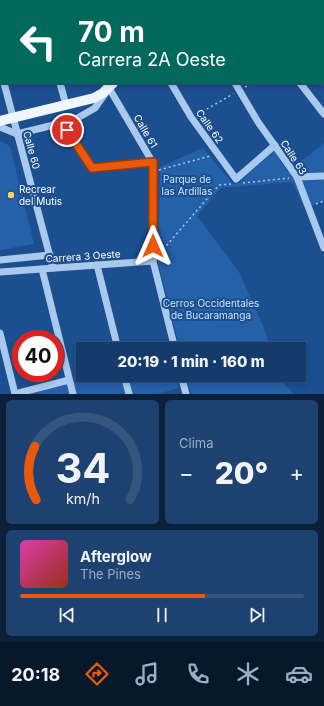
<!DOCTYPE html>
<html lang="es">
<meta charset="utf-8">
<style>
body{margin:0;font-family:Inter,sans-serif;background:#1d4271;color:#f1f3f6;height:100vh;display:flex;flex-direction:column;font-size:15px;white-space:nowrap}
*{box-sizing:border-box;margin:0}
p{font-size:13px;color:#9dadc1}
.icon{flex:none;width:22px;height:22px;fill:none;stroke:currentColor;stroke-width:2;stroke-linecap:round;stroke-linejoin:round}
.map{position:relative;height:394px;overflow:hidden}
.drawer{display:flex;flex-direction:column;gap:6px;padding:6px;background:#0b203b;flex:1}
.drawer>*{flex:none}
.hud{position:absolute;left:0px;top:0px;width:324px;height:84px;box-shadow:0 2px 6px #0003,0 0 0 1px #33557e;background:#00695c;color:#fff;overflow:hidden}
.speed{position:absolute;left:12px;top:330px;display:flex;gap:8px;font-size:20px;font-weight:700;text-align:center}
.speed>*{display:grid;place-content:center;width:52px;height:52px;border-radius:50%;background:#143b6b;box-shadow:0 2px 6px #0003,0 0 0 1px #33557e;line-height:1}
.speed .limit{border:6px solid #d22;background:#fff;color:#111}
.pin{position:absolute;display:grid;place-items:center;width:34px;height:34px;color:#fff;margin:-17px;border:2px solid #fff;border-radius:50%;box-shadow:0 1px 4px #0007}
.me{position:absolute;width:44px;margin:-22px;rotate:0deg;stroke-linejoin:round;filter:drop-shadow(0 0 3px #0008)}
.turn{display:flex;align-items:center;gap:14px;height:84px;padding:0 12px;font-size:18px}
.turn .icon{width:52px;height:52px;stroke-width:2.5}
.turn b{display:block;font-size:28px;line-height:34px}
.big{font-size:30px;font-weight:800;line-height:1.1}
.drawer .card{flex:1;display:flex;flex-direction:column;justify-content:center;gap:6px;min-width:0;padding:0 14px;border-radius:6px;background:#1d4271}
.drawer .dial{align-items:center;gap:0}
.dial svg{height:104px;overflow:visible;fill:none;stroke:#33557e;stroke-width:7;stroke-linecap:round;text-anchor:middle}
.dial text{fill:#f1f3f6;stroke:none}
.song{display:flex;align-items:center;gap:12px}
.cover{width:48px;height:48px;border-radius:6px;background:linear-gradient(135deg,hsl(320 70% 55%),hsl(10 70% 35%))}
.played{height:4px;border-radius:2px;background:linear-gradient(90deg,#ea580c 65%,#33557e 65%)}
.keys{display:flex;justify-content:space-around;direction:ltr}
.heat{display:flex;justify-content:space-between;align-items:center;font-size:22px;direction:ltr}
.drawer .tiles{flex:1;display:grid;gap:6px;grid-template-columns:1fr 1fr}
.card:last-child{grid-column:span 2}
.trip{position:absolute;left:76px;top:342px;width:230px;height:40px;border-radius:0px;background:#143b6b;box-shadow:0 2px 6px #0003,0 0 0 1px #33557e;font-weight:800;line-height:40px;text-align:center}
.menu{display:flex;height:64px;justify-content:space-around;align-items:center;background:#08182b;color:#9dadc1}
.menu .icon{width:28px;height:28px}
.menu .selected{color:#ea580c}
.menu b{font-size:18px;color:#f1f3f6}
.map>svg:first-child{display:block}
.green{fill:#2461a8}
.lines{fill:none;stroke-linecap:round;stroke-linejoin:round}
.path{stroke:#a9c9ee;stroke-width:1.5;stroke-dasharray:2 3;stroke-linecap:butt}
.minor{stroke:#a9c9ee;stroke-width:7}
.major{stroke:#f0f6ff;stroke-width:10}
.route-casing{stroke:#983908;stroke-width:10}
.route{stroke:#ea580c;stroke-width:7}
.poi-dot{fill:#ffd166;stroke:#1b4f8f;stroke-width:1.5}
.labels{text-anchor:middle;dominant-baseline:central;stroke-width:4;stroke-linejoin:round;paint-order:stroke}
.street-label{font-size:10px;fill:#fff;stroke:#1b4f8f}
.park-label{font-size:10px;fill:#cfe3fa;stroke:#1b4f8f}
.poi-label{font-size:10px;fill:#fff;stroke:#1b4f8f;text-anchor:start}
</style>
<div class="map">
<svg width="324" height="394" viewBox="0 0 324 394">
<rect width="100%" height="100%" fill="#1b4f8f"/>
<!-- green -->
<g class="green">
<polygon points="0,141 10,146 34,244 0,250"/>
<polygon points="324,143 324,201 304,208 293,182 221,188 197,216 239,272 264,328 271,349 180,349 158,262 160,167 203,148 233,184 239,183 274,151 288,172"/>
<polygon points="99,375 176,375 179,388 157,394 27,394"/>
<polygon points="186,375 279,375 280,380 294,394 191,394"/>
</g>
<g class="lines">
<!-- path -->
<g class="path">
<polyline points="323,44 324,43"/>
<polyline points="245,87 253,83"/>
<polyline points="198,114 233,94"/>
<polyline points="159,170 210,156"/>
<polyline points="243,183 289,178"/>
<polyline points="316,204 324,201"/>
<polyline points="160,253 219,185 231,184"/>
<polyline points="77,378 88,375"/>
</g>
<!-- minor -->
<g class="minor">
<polyline points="39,0 39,1"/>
<polyline points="98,0 99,1"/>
<polyline points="164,0 165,1"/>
<polyline points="251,0 252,1"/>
<polyline points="318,0 318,1"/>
<polyline points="323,9 324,10"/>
<polyline points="0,70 1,73"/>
<polyline points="4,83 53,268"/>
<polyline points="60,83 66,105"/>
<polyline points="171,83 191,117 236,179 275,145"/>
<polyline points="235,83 258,122 297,177 324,248"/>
<polyline points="300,83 324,114"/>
<polyline points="62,123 92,168 153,163"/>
<polyline points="0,127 17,134 74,120 95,108 109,88 153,163 153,261 175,349"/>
<polyline points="297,177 324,176"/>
<polyline points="0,260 50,255"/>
<polyline points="97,265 118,349"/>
<polyline points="42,269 73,394"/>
<polyline points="0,272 153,261"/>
<polyline points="0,333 15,394"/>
<polyline points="124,375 129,394"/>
<polyline points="181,375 186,394"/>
<polyline points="15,394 69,380"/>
</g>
<!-- major -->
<g class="major">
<polyline points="183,1 184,0"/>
<polyline points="0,121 94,98 103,93 113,83"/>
</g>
</g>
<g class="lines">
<!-- route casing -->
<g class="route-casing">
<polyline id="route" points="67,130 92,168 153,162 153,246"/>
</g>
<!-- route -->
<use href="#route" class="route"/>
</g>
<!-- markers -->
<circle class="poi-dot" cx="11" cy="195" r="4"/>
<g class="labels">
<!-- street labels -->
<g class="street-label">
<text transform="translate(210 126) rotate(55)">Calle 62</text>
<text transform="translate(146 131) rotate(60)">Calle 61</text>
<text transform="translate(32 150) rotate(75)">Calle 60</text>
<text transform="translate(294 157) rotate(57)">Calle 63</text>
<text transform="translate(83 256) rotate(-4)">Carrera 3 Oeste</text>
</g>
<!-- park labels -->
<g class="park-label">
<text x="187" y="179">Parque de<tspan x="187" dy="12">las Ardillas</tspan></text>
<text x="211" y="303">Cerros Occidentales<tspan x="211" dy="12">de Bucaramanga</tspan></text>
</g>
<!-- poi labels -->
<g class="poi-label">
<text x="19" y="189">Recrear<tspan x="19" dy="12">del Mutis</tspan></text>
</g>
</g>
</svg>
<div class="speed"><div class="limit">40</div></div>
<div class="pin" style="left:67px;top:130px;background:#d93025"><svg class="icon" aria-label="arrive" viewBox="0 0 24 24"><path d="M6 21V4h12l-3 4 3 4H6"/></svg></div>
<svg class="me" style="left:153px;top:246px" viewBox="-20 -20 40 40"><path d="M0-17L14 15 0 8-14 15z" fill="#ea580c" stroke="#fff" stroke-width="4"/></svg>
<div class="trip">20:19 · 1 min · 160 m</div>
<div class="hud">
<div class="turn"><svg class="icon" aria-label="left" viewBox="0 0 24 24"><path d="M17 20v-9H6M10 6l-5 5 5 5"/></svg><div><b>70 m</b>Carrera 2A Oeste</div></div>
</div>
</div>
<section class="drawer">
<div class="tiles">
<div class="card dial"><svg viewBox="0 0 100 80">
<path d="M14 69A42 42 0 1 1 86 69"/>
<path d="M14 69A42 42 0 0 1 13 28" stroke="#ea580c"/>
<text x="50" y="56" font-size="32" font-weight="700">34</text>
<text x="50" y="72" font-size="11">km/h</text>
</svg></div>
<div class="card"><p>Clima</p>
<div class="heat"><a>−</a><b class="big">20°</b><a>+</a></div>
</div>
<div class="card">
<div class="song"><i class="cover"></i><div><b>Afterglow</b><p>The Pines</p></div></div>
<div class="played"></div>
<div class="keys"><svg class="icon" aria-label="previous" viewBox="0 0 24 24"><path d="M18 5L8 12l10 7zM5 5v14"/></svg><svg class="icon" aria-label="pause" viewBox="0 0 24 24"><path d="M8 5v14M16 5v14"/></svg><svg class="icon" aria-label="next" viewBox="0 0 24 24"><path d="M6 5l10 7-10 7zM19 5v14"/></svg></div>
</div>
</div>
</section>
<nav class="menu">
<b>20:18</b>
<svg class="icon selected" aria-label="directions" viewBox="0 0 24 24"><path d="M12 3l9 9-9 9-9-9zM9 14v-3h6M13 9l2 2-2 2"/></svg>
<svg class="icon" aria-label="music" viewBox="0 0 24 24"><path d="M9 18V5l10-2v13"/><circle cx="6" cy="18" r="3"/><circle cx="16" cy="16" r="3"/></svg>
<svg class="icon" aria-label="phone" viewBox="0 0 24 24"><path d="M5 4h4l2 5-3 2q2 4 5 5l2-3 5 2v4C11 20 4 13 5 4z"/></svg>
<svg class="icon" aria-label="climate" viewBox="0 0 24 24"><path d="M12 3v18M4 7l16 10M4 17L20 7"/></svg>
<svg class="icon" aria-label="car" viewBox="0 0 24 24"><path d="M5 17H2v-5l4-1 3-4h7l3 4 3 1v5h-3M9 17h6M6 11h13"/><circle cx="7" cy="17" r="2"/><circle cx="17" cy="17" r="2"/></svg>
</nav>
